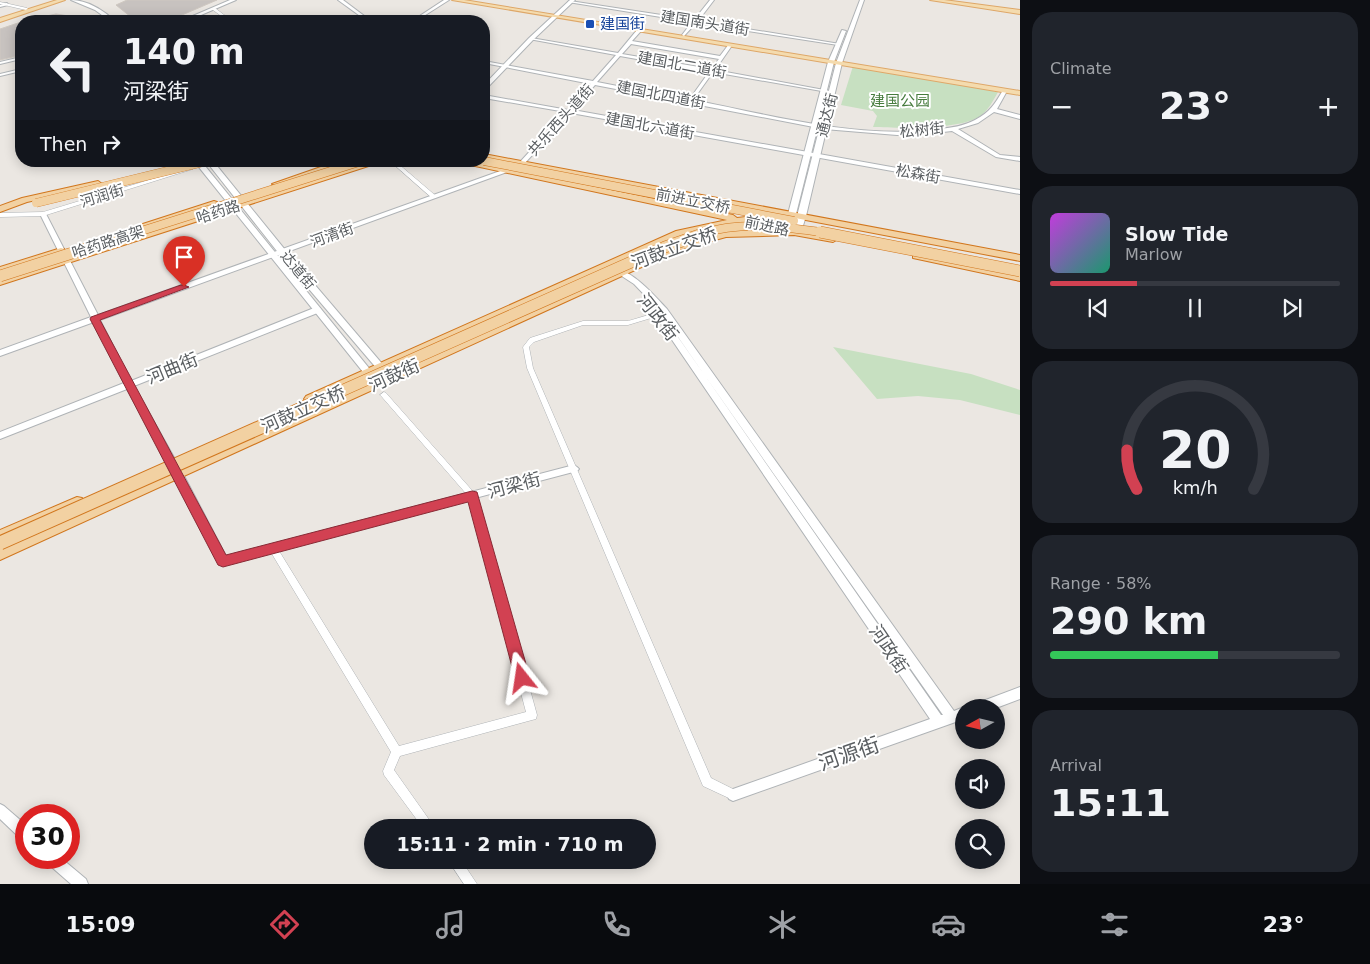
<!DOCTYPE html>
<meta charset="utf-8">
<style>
body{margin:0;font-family:"DejaVu Sans","Noto Sans SC",sans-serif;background:#20242c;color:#f1f3f6;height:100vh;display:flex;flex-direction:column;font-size:19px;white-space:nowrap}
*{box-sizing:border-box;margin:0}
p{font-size:16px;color:#9ea1a6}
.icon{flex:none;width:28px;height:28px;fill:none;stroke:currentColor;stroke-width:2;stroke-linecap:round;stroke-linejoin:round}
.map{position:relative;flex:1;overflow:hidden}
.panel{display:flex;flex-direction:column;gap:12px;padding:12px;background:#0d0f14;width:350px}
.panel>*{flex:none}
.banner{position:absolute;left:15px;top:15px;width:475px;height:152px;border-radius:20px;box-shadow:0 2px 12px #0003;background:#171b24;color:#f1f3f6;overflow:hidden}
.needle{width:32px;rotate:262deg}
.fabs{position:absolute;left:955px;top:699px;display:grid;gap:10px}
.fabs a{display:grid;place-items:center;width:50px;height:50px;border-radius:50%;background:#171b24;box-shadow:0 2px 12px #0003;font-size:25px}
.speed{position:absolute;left:15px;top:804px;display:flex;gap:10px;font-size:25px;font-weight:700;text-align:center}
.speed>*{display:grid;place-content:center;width:65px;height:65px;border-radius:50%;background:#171b24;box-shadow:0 2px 12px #0003;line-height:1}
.speed .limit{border:8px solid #d22;background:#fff;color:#111}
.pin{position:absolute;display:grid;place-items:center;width:42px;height:42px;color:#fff;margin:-51px -21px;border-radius:50% 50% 50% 0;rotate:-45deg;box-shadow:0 0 5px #0007}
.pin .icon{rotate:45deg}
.me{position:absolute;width:55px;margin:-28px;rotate:345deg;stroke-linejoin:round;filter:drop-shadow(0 0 4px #0008)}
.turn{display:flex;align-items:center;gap:18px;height:105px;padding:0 25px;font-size:22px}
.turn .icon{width:65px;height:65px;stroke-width:2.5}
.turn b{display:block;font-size:35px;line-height:42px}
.then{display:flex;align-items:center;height:48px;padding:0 25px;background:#0003;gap:10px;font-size:19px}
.big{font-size:38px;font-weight:700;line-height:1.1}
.panel .card{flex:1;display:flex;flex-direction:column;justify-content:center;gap:8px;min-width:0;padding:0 18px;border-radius:20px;background:#20242c}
.panel .dial{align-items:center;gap:0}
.dial svg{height:130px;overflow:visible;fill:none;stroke:#363941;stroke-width:7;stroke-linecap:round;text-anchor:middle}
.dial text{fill:#f1f3f6;stroke:none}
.song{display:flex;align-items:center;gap:15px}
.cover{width:60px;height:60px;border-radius:8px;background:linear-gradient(135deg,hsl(290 70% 55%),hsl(160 70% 35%))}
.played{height:5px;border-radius:2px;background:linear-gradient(90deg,#d24152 30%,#363941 30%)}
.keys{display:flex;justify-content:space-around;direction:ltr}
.heat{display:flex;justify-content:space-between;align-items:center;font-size:28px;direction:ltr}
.charge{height:8px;border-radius:4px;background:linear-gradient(90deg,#34c759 58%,#363941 0)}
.trip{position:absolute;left:364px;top:819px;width:292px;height:50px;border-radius:25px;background:#171b24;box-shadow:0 2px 12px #0003;font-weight:700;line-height:50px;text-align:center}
.menu{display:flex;height:80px;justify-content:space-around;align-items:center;background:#090b0e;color:#9ea1a6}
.menu .icon{width:35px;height:35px}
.menu .on{color:#d24152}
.menu b{font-size:22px;color:#f1f3f6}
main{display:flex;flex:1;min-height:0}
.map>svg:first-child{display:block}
.green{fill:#c7e0c1}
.building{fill:#c7c2bf;stroke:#cfc8c1}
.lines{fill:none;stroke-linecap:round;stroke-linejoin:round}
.minor-casing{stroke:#afb3b6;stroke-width:1}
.tertiary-casing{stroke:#afb3b6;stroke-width:2}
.secondary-casing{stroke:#afb3b6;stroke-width:2}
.primary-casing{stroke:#dea768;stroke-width:2}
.trunk-casing{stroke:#d1761d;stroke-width:2}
.minor{fill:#fff;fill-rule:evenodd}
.tertiary{fill:#fff;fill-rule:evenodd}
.secondary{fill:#fff;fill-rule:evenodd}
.primary{fill:#f4dbae;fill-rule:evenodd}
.trunk{fill:#f2d1a2;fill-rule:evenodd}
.trunk-bridge-far2-casing{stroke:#d1761d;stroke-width:9;stroke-linecap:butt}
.trunk-bridge-far1-casing{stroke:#d1761d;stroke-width:12;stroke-linecap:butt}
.trunk-bridge-casing{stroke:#d1761d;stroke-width:15;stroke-linecap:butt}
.trunk-bridge-far2{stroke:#f2d1a2;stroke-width:8}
.trunk-bridge-far1{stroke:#f2d1a2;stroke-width:11}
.trunk-bridge{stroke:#f2d1a2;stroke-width:13}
.route{fill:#d24152;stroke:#882a35}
.transit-dot{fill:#1a4fb4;stroke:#fff;stroke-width:2}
.labels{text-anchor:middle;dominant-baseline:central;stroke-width:4;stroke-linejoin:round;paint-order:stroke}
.far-street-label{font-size:15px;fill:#5a5e61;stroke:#fff}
.far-transit-label{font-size:15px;fill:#164399;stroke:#fff;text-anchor:start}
.far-park-label{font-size:15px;fill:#477c3e;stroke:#fff}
.street-label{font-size:18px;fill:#5a5e61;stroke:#fff}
.near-street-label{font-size:21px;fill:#5a5e61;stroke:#fff}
</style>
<main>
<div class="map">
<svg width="1020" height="884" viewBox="0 0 1020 884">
<rect width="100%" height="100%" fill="#ebe7e2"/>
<!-- green -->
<g class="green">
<path d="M853,66L998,92C993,101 988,111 979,117C956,130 899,128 873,127L877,116L873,111L841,105Z"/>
<polygon points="833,347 971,374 1020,390 1020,415 960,400 918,396 877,399"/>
</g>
<!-- building -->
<g class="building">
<polygon points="127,0 217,0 168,21 136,21 116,5"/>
<polygon points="56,14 82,18 82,21 32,21 32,19"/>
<polygon points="21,22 21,55 0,60 0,29"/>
</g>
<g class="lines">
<!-- minor casing -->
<g class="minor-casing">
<g id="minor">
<polygon points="0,2 27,8 28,9 26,10 0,4"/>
<polygon points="213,8 215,8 232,21 228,21 213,10"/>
<polygon points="390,161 395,161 436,196 436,198 432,198"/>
<polygon points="189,168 193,169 43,216 0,217 0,213 43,212"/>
<polygon points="659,312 661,313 661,315 628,325 583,325 534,342 529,347 533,368 711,778 737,791 738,795 737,799 733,800 703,786 527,368 523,347 530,338 583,321 628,321"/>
<polygon points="384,392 386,393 477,496 537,715 536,719 532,720 400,756 394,770 435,828 423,828 384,775 383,771 391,752 269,549 270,546 273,545 276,546 399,746 526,712 469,497 382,397 380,395"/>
<polygon points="448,860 461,860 477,884 464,884"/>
</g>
</g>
<!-- tertiary casing -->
<g class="tertiary-casing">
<g id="tertiary">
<polygon points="338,0 343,0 371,21 367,21"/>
<polygon points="444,0 449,0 416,21 412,21"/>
<polygon points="710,0 714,0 698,21 840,44 838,45 696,23 684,36 682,35 692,22 568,2 570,1 694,20"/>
<polygon points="7,3 8,5 0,7 0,5"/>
<path d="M637,30L641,31L632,41L720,56L729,44H733L715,70L835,92L833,93L713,72L693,100C771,115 859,140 939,129C950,128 964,126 975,120C990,112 995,104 1003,90H1007V91L997,109L1020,115V119L994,112L978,123L958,129L1000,155L1020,157V161L996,157L952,131L925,134L897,135L824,129L595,85L573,110L1020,190V194L571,113L524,164L507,172L100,320L131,381L314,308H320L321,310L320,312L134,386L181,470L226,556L574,465L577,467L579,469L577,471L223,565L219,564L174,474L127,389L0,439V432L124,383L94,322L0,356V350L91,317L40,214L41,213L46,214L98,315L503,170L520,162L566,112L484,98V95L568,110L591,84L484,63V61L593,81L616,55L529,39L531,38L618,53ZM631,44L719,59L711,69L622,54ZM620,56L709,72L689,100L597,82Z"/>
<polygon points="21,57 21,59 0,64 0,62"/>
<polygon points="21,69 21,71 0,76 0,74"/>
<path d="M616,268C637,275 652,293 667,309L954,711L964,707L965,708L964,719L733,801L729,799L727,795L729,791L733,789L930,719L653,312L654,310H659L634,284L614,271L613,270ZM660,311L661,313L943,715H941Z"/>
<polygon points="1020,687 1020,699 996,708 973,708 975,704"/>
<polygon points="0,804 4,806 26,825 26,840 21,839 0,819"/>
<polygon points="45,858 61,858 86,879 88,884 71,884 47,863"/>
</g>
</g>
<!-- secondary casing -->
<g class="secondary-casing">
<g id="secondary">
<path d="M71,0C87,0 103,10 115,21H110L95,10Z"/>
<polygon points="230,0 236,0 187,21 181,21"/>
<polygon points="570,0 575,0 533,40 486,89 484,90 484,85 529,38"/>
<polygon points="860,0 864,0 842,63 806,216 801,232 797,234 794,234 793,232 836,63"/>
<polygon points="842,30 846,31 834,62 796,214 789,216 788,214 828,62"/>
<polygon points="194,161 201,161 377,378 379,380 377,382 371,382"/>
<polygon points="206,161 213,161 286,251 390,373 392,375 390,377 384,377 280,255"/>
</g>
</g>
<!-- primary casing -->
<g class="primary-casing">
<g id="primary">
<polygon points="57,0 65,0 0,22 0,18"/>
<polygon points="452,0 464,0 1020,91 1020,95"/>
<polygon points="930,0 944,0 1020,10 1020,14"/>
</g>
</g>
<!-- trunk casing -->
<g class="trunk-casing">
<g id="trunk">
<polygon points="484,154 1020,255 1020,261 790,217 722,226 682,235 314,402 306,402 304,399 306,396 676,231 727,220 452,161 469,161 733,215 737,218 773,214 484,158"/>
<polygon points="338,161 351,161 279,186 272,184"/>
<polygon points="371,161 384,161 0,285 0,279"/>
<polygon points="98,181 102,184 101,186 27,202 0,212 0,206 22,198"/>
<polygon points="214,201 217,202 217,206 126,234 120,234 118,232"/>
<polygon points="797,229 833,236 838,239 833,242 794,235 726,237 679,250 0,560 0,547 673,246 726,231"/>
<polygon points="61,248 64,249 64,253 0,273 0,267"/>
<polygon points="916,253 1020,275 1020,281 913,258 913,254"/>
<polygon points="77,497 82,498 84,502 82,506 0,542 0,530"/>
</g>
</g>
<!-- minor -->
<use href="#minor" class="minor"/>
<!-- tertiary -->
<use href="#tertiary" class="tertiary"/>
<!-- secondary -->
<use href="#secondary" class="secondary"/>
<!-- primary -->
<use href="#primary" class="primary"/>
<!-- trunk -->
<use href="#trunk" class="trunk"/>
<!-- trunk-bridge-far2 casing -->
<g class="trunk-bridge-far2-casing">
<g id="trunk-bridge-far2">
<polyline points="484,161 794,221"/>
<polyline points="36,203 208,161"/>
<polyline points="135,233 359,162"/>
<path d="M704,233C744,220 788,228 828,233"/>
</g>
</g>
<!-- trunk-bridge-far1 casing -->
<g class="trunk-bridge-far1-casing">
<g id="trunk-bridge-far1">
<polyline points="820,232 1020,271"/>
<polyline points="0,276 138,232"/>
<polyline points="321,400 665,247 708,232"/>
</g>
</g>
<!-- trunk-bridge casing -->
<g class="trunk-bridge-casing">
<polyline id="trunk-bridge" points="0,543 324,399"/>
</g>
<!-- trunk-bridge-far2 -->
<use href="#trunk-bridge-far2" class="trunk-bridge-far2"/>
<!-- trunk-bridge-far1 -->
<use href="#trunk-bridge-far1" class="trunk-bridge-far1"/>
<!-- trunk-bridge -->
<use href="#trunk-bridge" class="trunk-bridge"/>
</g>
<!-- route -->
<polygon class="route" points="181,285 184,285 189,287 100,320 226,555 472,491 477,492 530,678 528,684 522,686 517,684 515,678 468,502 223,567 218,565 90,319 91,317"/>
<!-- markers -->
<rect class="transit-dot" x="585" y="19" width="10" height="10" rx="2.5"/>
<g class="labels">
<!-- far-street labels -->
<g class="far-street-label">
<text transform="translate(705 23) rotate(9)">建国南头道街</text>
<text transform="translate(682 65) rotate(10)">建国北二道街</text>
<text transform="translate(661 95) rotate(11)">建国北四道街</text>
<text transform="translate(827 115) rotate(-76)">通达街</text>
<text transform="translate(561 120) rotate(-48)">共乐西头道街</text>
<text transform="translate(650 126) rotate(10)">建国北六道街</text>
<text transform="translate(922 130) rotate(-5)">松树街</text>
<text transform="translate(918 174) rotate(10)">松森街</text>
<text transform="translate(102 196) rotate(-17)">河润街</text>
<text transform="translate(693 201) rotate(11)">前进立交桥</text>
<text transform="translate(218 212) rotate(-18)">哈药路</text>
<text transform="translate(767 226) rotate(12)">前进路</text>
<text transform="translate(332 235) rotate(-20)">河清街</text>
<text transform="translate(108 242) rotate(-18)">哈药路高架</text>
<text transform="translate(298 270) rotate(50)">达道街</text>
</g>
<!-- far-transit labels -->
<g class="far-transit-label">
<text x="600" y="24">建国街</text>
</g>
<!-- far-park labels -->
<g class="far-park-label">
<text x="900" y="101">建国公园</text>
</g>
<!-- street labels -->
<g class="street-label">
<text transform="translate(674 248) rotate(-20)">河鼓立交桥</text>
<text transform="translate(658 317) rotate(52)">河政街</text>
<text transform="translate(172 368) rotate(-22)">河曲街</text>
<text transform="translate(394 375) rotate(-24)">河鼓街</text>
<text transform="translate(303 409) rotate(-24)">河鼓立交桥</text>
<text transform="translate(514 485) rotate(-15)">河梁街</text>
<text transform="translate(889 649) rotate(56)">河政街</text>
</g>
<!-- near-street labels -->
<g class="near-street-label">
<text transform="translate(849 754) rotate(-19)">河源街</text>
</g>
</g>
</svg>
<div class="fabs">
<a><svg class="needle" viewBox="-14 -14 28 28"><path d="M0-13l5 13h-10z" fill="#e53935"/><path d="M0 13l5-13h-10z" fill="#9ea1a6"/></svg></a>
<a><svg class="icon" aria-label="sound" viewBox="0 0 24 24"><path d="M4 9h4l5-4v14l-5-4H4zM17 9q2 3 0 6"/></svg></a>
<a><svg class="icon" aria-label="search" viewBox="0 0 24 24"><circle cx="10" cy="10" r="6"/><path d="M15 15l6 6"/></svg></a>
</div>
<div class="speed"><div class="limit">30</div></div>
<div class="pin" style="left:184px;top:287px;background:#d93025"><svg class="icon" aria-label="arrive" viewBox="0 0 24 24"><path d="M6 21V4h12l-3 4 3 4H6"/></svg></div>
<svg class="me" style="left:522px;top:678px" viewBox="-20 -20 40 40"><path d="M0-17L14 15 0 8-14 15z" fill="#d24152" stroke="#fff" stroke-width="4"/></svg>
<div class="trip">15:11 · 2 min · 710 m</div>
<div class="banner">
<div class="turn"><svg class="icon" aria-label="left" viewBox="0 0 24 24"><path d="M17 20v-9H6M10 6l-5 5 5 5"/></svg><div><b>140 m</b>河梁街</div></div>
<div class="then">Then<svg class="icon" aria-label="right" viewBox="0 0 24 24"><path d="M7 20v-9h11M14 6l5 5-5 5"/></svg></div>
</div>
</div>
<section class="panel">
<div class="card"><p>Climate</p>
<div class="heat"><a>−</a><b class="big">23°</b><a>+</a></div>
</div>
<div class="card">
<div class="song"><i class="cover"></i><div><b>Slow Tide</b><p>Marlow</p></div></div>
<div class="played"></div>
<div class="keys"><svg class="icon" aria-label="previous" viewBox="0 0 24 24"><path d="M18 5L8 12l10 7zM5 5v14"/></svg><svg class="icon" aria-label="pause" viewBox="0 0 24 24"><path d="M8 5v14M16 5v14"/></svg><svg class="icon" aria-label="next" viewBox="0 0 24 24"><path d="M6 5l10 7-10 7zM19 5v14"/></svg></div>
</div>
<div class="card dial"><svg viewBox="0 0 100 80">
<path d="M14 69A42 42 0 1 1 86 69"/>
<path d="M14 69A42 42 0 0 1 8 45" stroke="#d24152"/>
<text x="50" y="56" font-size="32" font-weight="700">20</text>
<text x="50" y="72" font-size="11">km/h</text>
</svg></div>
<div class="card"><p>Range · 58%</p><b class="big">290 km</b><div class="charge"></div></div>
<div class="card"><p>Arrival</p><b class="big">15:11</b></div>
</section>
</main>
<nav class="menu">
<b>15:09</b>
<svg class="icon on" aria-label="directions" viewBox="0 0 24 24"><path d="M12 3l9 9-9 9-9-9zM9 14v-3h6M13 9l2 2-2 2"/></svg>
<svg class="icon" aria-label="music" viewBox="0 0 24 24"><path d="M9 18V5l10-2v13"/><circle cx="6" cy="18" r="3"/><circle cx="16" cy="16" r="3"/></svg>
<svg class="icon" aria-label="phone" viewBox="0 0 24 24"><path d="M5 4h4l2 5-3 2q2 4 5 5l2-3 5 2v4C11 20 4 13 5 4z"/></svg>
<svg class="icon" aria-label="climate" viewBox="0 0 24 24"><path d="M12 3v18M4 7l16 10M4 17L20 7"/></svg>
<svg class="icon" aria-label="car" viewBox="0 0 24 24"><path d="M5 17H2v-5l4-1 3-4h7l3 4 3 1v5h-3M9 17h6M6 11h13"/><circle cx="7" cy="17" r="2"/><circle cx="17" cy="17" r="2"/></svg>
<svg class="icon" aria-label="filters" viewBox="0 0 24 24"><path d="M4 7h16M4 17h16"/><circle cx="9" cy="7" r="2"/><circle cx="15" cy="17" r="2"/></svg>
<b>23°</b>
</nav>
